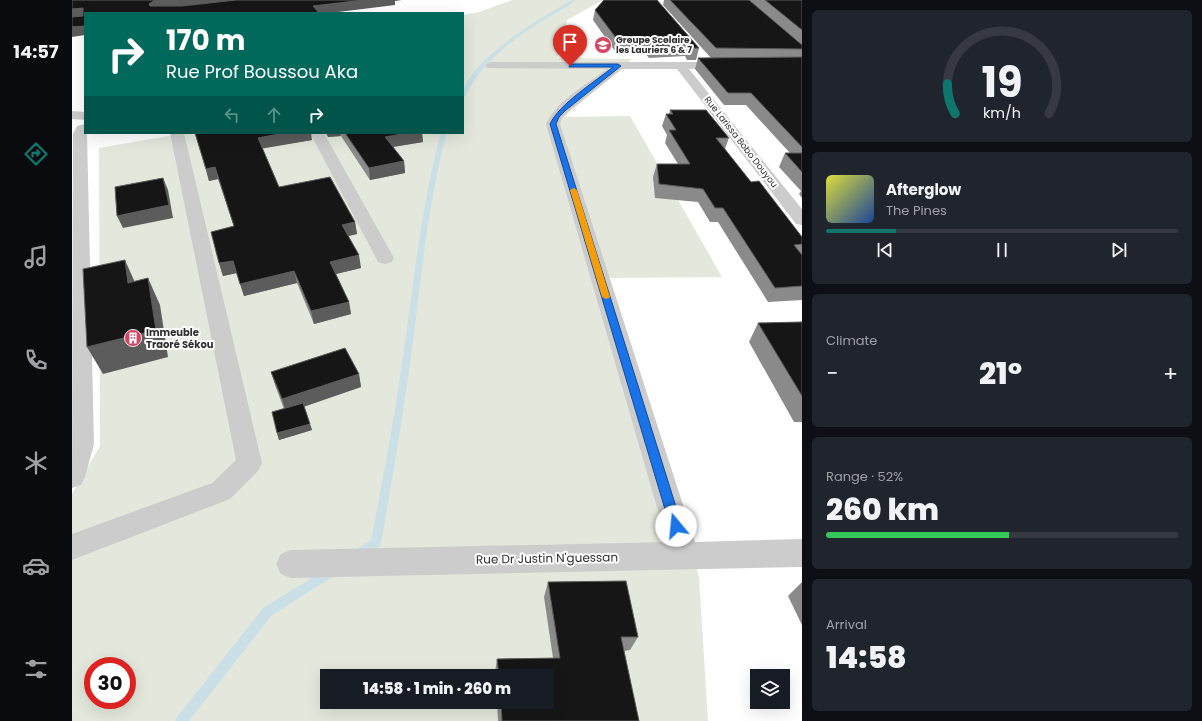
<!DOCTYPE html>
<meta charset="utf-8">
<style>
body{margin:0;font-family:Poppins,sans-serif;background:#20242c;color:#f1f3f6;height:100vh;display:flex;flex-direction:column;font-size:15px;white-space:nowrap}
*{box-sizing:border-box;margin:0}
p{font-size:13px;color:#9ea1a6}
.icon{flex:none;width:22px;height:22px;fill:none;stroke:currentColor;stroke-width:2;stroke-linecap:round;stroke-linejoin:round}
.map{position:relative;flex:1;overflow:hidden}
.side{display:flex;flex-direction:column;gap:10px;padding:10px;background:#0d0f14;width:400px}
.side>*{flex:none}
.hud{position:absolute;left:12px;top:12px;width:380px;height:122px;border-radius:0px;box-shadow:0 4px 16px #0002;background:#00695c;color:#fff;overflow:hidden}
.tools{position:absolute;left:678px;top:669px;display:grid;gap:8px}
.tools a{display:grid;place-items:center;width:40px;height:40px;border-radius:0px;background:#171b24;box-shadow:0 4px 16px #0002;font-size:20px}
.speed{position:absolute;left:12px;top:657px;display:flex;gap:8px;font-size:20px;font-weight:700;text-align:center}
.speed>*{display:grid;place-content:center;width:52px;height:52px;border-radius:50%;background:#171b24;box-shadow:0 4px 16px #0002;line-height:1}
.speed .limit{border:6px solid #d22;background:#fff;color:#111}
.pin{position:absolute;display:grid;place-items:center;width:34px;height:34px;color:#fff;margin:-41px -17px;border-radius:50% 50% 50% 0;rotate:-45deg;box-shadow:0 0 4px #0007}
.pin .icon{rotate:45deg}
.me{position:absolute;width:44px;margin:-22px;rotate:343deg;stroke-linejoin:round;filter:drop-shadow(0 0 3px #0008)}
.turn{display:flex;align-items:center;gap:14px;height:84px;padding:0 16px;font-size:18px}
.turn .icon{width:52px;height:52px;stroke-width:2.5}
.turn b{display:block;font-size:28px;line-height:34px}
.lanes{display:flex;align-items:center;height:38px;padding:0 16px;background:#0003;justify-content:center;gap:20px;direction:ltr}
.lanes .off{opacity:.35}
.big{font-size:30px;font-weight:800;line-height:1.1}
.side .card{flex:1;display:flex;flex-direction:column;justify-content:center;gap:6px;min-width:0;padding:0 14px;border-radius:6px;background:#20242c}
.side .dial{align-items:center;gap:0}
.dial svg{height:104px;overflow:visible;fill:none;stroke:#363941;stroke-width:7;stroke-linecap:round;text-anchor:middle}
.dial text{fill:#f1f3f6;stroke:none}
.song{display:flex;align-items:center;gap:12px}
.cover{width:48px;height:48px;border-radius:6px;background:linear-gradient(135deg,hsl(60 70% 55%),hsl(220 70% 35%))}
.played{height:4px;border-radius:2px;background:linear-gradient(90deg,#0f766e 20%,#363941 20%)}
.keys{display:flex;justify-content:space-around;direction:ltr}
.heat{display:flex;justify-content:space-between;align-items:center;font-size:22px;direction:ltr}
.charge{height:6px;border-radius:3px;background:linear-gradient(90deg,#34c759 52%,#363941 0)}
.trip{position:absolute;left:248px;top:669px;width:234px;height:40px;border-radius:0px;background:#171b24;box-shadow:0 4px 16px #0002;font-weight:800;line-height:40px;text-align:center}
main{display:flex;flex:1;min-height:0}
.tab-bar{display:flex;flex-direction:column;width:72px;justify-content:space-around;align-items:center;background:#090b0e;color:#9ea1a6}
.tab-bar .icon{width:28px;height:28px}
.tab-bar .current{color:#0f766e}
.tab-bar b{font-size:18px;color:#f1f3f6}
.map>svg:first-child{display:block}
.green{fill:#e4e8dc;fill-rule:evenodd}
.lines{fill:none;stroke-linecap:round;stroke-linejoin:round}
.stream{fill:#cae0e6;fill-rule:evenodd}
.minor{fill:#ccc;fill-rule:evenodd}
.wall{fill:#8a8a8a}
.shaded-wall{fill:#5c5c5c}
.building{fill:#161616;stroke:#5c5c5c}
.route{fill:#1a73e8;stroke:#114b97}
.slow{fill:#f59e0b}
.labels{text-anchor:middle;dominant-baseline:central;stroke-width:4;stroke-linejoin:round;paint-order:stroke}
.far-poi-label{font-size:9px;font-weight:bold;fill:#2f2f2f;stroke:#fff;text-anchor:start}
.far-street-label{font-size:9px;fill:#2f2f2f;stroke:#fff}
.poi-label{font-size:10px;font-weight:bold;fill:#2f2f2f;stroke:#fff;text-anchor:start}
.near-street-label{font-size:12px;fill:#2f2f2f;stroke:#fff}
</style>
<main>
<nav class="tab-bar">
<b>14:57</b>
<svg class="icon current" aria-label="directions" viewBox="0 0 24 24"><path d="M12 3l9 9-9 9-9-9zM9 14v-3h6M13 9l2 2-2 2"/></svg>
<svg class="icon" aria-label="music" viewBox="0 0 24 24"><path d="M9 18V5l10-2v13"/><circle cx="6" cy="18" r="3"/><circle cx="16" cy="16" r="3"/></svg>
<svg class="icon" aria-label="phone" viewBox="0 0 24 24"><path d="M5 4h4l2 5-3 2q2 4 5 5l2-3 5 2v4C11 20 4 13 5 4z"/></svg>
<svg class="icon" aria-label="climate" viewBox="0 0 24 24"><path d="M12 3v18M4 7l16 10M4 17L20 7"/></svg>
<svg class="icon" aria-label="car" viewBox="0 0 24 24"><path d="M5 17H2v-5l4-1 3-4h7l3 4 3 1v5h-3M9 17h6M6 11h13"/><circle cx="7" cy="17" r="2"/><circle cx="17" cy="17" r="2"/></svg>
<svg class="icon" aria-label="filters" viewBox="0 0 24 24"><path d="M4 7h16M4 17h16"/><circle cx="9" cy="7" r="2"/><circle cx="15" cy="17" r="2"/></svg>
</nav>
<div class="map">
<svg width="730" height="721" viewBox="0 0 730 721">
<rect width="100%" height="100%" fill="#fff"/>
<!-- green -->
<path class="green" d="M440,0H531L495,20L485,58L560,59L492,117L558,116L650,277L537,278L627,577L636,721H0V494L28,446L27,148L114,133H391V15L407,12ZM21,666H55V700H21ZM255,676H475V702H255Z"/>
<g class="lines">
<!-- stream -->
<g class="stream">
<path d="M500,0H504C495,7 484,12 475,18C441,39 412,60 393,96L391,97C391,62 472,16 500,0Z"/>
<path d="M369,133H375C356,202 350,272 341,342C332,410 321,476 309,543L308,546L288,558L284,556L283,553L284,550L299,540C312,474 324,409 333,342C343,272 350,202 369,133Z"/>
<polygon points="258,567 262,568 263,572 262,576 200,615 117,721 103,721 105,717 192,607"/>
</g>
<!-- minor -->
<g class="minor">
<path d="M419,62H655L659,63L661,65L659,67L655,68L617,69L730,209V225L724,224L605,69H550L497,111L490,118L488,124L623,542L730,539V567L219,578L209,574L204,564L209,554L219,550L595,542L474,124C484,101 515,84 535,69L415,68L413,66L415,64Z"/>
<polygon points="0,111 13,112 13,120 0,119"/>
<polygon points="13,124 13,133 15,133 22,444 13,477 9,485 0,488 1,134 5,126"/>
<polygon points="98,133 112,133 190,463 186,471 158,499 0,560 0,534 140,483 164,460"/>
<polygon points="238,133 252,133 322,258 320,262 313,264 306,262 304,258"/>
</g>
</g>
<!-- wall -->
<g class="wall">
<polygon points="592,0 730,0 730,198 727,194 729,191 707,167 713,153 718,153 674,105 652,105 623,69 626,58 639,58 591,5"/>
<polygon points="523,10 627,48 624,60 615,60 613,56 577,58 573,53 545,54 521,20"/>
<polygon points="598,110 657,138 653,149 679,182 730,237 730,300 696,302 646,222 638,222 626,202 583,198 581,177 585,164 606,164 593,143 595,135 590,126 594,114 597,114"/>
<polygon points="123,133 240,140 190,148 207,187 283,222 285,234 276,236 289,268 263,274 277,302 279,314 242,324 225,283 172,296 165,273 151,276 147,263 162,226 146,179 137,181"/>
<polygon points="253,133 350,133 351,142 321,147 332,161 333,173 298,180 269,136 256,137"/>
<polygon points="730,322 730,422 722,422 677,342 686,323"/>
<polygon points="199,372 287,374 289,387 232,406 240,430 207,440 205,433 212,409 203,385"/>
<polygon points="476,582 566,637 558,650 552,651 567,721 426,721 425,702 475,702 475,676 423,676 423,672 425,659 481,658 472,597"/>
<polygon points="730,582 730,625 716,596"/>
</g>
<!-- shaded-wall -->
<g class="shaded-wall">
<polygon points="83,0 164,0 80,13 77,4"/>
<polygon points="292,0 330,0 323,1 323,5 258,13 242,13 241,6"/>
<polygon points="11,8 13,17 0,18 0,9"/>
<polygon points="13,26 13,35 0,37 0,27"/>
<polygon points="212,133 239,133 240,140 188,149 186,138"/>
<polygon points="255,133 268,133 269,136 256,137"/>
<polygon points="335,133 350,133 351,142 314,148 313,137"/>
<polygon points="332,161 333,173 298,180 297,168"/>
<polygon points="143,167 146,179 137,181 134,169"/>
<polygon points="91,178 96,190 101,218 51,228 45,216"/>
<polygon points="283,222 285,234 272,237 270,225"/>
<polygon points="287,255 289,268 260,275 258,262"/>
<polygon points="53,260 65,287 56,283"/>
<polygon points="161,261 165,273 151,276 147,263"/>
<polygon points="222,271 225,283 172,296 168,284"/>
<polygon points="76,278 88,305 96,357 31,374 15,347"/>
<polygon points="277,302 279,314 242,324 239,311"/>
<polygon points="287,374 289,387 214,413 210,399"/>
<polygon points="238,424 240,430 207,440 205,433"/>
</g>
<!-- building -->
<g class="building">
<polygon points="0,0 83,0 77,4 78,6 110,6 164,0 292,0 241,6 247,13 13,13 13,26 0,27 0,17 11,16 11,8 0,9"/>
<polygon points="532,0 585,0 627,48 618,48 616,45 580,46 576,42 547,42 523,10"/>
<polygon points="598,0 677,0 730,45 730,49 644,48"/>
<polygon points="693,0 730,0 730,30"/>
<polygon points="730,57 730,147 679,93 656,93 626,58"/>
<polygon points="598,110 634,110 657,138 644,138 679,182 687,181 730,237 730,244 722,245 730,255 730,286 703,288 651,208 643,208 631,189 587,184 585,164 618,164 597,130 604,130 594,114 601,114"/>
<polygon points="123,133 212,133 186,138 207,187 258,177 283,222 270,225 287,255 258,262 277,302 239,311 222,271 168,284 161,261 147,263 139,232 162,226 143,167 134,169"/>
<polygon points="273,133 335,133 313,137 332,161 297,168"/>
<polygon points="713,153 730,153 730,172"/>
<polygon points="91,178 97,205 45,216 43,187"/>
<polygon points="53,260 56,283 76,278 84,330 15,347 11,269"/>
<polygon points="730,322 730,396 686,323"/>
<polygon points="273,348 287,374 210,399 199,372"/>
<polygon points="231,403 238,424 205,433 200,412"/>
<polygon points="554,581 566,637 549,637 567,721 430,721 429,702 475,702 475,676 427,676 425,659 488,658 476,582"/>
</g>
<!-- route -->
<path class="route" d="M498,64H546L549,66L494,110L487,117L484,124L610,526L608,529L604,531L600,529L598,526L478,124C487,104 524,81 541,67H497Z"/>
<!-- slow -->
<polygon class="slow" points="502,188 505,190 538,297 537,298 534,299 530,297 498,190"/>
<!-- icons -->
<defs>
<g id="school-disc" transform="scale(0.9)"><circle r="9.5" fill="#d34562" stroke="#fff"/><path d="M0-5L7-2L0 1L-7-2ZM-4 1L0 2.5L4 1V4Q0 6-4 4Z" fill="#fff"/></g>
<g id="building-disc" transform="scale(0.9)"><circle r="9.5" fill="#d34562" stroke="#fff"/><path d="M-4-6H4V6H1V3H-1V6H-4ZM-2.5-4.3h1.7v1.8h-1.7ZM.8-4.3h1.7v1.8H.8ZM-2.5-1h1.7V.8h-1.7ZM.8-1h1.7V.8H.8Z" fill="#fff"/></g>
</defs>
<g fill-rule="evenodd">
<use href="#school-disc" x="531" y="45"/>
<use href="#building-disc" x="61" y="338"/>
</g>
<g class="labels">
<!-- far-poi labels -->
<g class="far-poi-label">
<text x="544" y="40">Groupe Scolaire<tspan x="544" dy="10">les Lauriers 6 &amp; 7</tspan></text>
</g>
<!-- far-street labels -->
<g class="far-street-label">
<text transform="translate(669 142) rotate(52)">Rue Larissa Bobo Douyou</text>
</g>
<!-- poi labels -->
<g class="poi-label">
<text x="74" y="332">Immeuble<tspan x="74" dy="12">Traoré Sékou</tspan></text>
</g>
<!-- near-street labels -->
<g class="near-street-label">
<text transform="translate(475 558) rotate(-1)">Rue Dr Justin N'guessan</text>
</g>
</g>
</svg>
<div class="tools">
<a><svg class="icon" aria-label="layers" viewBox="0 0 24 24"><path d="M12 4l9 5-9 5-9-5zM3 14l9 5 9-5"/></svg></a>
</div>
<div class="speed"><div class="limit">30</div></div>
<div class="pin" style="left:498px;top:66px;background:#d93025"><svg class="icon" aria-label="arrive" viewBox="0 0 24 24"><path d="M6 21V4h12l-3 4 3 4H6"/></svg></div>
<svg class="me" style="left:604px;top:526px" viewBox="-20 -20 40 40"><circle r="19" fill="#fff"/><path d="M0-13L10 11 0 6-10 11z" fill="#1a73e8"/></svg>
<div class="trip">14:58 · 1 min · 260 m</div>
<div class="hud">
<div class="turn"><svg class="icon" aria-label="right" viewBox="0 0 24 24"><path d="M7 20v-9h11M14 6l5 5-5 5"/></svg><div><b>170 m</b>Rue Prof Boussou Aka</div></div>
<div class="lanes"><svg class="icon off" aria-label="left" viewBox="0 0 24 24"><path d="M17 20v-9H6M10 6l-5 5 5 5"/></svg><svg class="icon off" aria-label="ahead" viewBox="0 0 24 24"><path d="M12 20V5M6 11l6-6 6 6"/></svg><svg class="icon" aria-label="right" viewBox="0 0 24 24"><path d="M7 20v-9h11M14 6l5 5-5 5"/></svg></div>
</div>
</div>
<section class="side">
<div class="card dial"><svg viewBox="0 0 100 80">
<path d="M14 69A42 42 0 1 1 86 69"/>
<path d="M14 69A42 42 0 0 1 8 46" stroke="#0f766e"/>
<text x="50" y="56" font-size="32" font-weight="700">19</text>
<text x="50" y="72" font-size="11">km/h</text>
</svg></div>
<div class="card">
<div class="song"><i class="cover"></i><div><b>Afterglow</b><p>The Pines</p></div></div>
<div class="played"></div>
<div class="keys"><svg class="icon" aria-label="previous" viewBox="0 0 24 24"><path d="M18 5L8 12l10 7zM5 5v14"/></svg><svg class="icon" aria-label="pause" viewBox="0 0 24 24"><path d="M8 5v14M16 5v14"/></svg><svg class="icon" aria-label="next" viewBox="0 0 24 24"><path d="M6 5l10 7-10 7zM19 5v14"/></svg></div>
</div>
<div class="card"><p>Climate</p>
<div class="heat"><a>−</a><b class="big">21°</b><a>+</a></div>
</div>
<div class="card"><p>Range · 52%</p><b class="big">260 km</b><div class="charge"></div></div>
<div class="card"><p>Arrival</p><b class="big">14:58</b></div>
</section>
</main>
